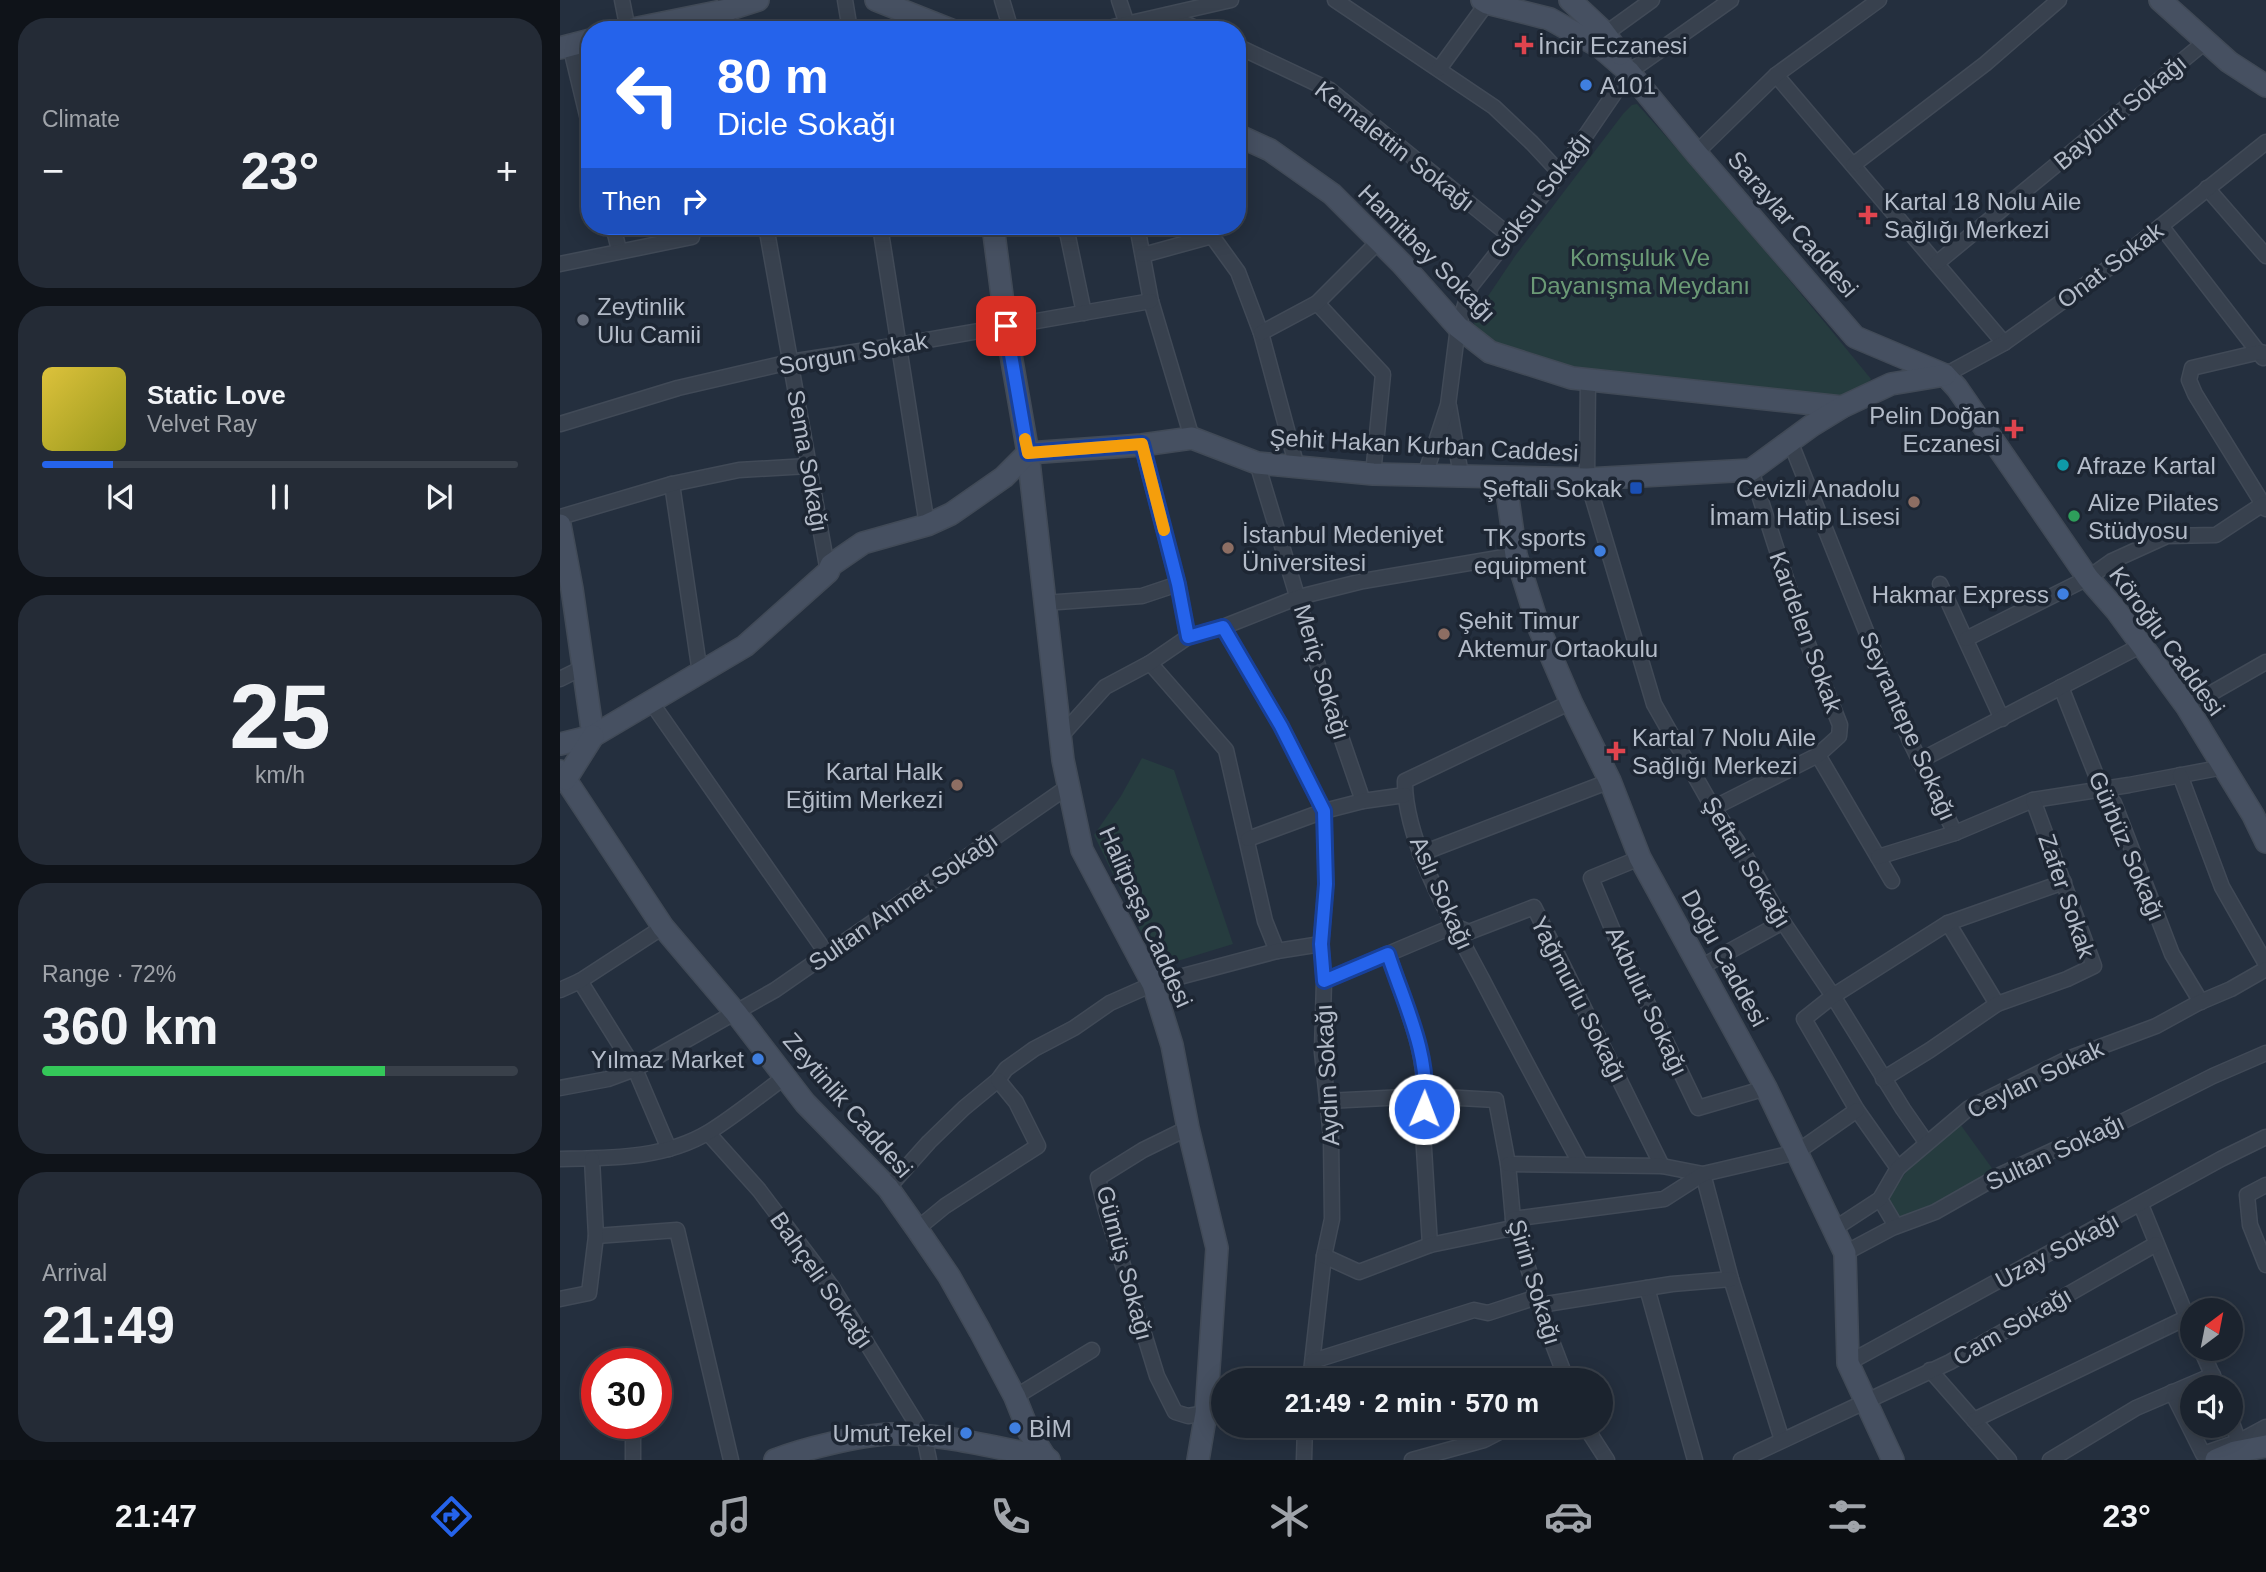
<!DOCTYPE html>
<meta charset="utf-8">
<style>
body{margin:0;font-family:Arial,sans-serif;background:#242b36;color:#f1f3f6;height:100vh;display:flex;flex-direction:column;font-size:26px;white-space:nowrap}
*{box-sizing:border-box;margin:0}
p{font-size:23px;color:#a0a4aa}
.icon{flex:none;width:38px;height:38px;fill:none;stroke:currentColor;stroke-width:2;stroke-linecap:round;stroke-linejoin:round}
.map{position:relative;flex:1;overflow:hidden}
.side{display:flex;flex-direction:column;gap:18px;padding:18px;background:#0f1319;width:560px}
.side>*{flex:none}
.banner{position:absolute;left:21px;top:21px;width:665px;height:214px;border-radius:28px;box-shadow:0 4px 18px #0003,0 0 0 2px #39404a;background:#2563eb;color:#fff;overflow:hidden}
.needle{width:46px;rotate:32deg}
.buttons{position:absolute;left:1620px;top:1298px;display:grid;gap:14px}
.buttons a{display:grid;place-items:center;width:63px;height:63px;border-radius:50%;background:#1b232e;box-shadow:0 4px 18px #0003,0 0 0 2px #39404a;font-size:35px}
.speed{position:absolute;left:21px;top:1348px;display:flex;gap:14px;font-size:35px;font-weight:700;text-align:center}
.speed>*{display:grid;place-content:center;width:91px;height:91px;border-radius:50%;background:#1b232e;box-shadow:0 4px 18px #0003,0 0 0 2px #39404a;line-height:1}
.speed .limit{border:10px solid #d22;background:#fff;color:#111}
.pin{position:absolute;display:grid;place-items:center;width:60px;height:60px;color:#fff;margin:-30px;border-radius:14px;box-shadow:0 4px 10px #0006}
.me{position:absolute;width:77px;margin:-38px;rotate:1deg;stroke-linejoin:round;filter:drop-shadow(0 0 5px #0008)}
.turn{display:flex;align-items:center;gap:24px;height:147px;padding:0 21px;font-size:32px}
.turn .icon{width:91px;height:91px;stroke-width:2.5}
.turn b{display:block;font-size:49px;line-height:60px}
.then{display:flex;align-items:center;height:66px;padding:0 21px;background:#0003;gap:14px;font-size:26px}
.big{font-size:52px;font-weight:600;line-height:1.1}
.side .widget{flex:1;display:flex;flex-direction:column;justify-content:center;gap:10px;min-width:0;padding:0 24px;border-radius:28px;background:#242b36}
.side .dial{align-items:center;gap:0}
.dial b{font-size:91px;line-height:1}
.song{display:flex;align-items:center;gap:21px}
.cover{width:84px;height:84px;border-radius:10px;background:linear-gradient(135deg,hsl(50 70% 55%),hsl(60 70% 35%))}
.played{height:7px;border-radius:4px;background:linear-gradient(90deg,#2563eb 15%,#39404a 15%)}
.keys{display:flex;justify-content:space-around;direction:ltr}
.heat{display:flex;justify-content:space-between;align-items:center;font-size:38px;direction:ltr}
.charge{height:10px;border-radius:5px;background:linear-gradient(90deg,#34c759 72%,#39404a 0)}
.trip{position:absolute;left:651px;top:1368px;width:402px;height:70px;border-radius:35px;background:#1b232e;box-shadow:0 4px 18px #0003,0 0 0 2px #39404a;font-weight:600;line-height:70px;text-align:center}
.tab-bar{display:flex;height:112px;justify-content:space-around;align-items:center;background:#0b0e12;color:#a0a4aa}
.tab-bar .icon{width:49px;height:49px}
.tab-bar .current{color:#2563eb}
.tab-bar b{font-size:32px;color:#f1f3f6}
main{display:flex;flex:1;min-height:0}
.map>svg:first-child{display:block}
.green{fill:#263c3f}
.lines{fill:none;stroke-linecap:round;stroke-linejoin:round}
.street-casing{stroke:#414a57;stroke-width:17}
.secondary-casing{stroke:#414a57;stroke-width:24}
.street{stroke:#38414e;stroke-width:14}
.secondary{stroke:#465061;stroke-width:21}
.route-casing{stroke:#184099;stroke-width:18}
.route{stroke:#2563eb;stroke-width:12}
.slow{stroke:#f59e0b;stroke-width:12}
.health-dot{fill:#e0444e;stroke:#1d2633;stroke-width:2.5}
.shop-dot{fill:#3f7fe0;stroke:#1d2633;stroke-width:2.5}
.worship-dot{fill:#6b7280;stroke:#1d2633;stroke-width:2.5}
.culture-dot{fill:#0f9aa8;stroke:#1d2633;stroke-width:2.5}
.transit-dot{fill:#1a4fb4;stroke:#1d2633;stroke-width:2.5}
.education-dot{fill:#8d6e63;stroke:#1d2633;stroke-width:2.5}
.leisure-dot{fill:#2e9e5b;stroke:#1d2633;stroke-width:2.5}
.labels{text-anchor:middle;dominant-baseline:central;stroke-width:7;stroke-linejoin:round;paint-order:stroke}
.poi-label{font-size:24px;fill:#b4bcc9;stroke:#1d2633;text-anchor:start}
.street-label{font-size:24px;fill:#b4bcc9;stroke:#1d2633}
.park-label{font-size:24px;fill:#6b9a76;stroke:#1d2633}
</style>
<main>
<section class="side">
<div class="widget"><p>Climate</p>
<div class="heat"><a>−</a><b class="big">23°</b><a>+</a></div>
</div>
<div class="widget">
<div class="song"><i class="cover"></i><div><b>Static Love</b><p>Velvet Ray</p></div></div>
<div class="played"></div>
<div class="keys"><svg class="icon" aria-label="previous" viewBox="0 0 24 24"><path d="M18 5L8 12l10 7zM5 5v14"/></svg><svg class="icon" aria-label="pause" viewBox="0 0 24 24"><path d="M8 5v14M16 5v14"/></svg><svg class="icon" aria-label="next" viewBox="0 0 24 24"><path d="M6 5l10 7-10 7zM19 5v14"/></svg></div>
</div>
<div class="widget dial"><b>25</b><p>km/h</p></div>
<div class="widget"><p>Range · 72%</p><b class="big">360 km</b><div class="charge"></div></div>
<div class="widget"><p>Arrival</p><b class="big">21:49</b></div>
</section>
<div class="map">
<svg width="1706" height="1460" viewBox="0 0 1706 1460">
<rect width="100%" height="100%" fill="#242f3e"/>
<!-- green -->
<g class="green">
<path d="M1077,104C1158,193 1235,286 1311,379L1304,388L1282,399L1042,375L945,350L918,332L913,321L914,317L955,256L1063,114L1072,105Z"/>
<polygon points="582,758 614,770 673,944 598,967 534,835 561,796"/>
<polygon points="1400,1124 1434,1171 1388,1198 1339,1218 1328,1199 1352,1163"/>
</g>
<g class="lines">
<!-- street casing -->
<g class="street-casing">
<g id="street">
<polyline points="62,0 68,30"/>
<polyline points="285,0 290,30"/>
<polyline points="442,0 451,30"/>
<polyline points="559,0 567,24"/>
<polyline points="775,0 934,107 972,143 1000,173"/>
<polyline points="165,1 171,30"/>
<polyline points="607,15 640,30"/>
<polyline points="540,30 671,0"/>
<polyline points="1045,34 1092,0"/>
<polyline points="10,45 30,128"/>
<polyline points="677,46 770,90 950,236"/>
<polyline points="879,69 927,3"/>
<polyline points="1216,75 1444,343"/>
<polyline points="1136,153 1216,75 1319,0"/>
<polyline points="1293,165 1425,64 1499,0"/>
<polyline points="1647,188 1706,256"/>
<polyline points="53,226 59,250"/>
<polyline points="206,226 268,572"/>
<polyline points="320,226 367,525"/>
<polyline points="577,226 591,301 632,438"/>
<polyline points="1601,226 1703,358"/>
<polyline points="506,227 524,313"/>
<polyline points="583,255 652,236 678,272 701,333 737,467"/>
<polyline points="1377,263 1645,42"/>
<polyline points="0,264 132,237"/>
<polyline points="757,303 823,374 813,474"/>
<polyline points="701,333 757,303 819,241"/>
<polyline points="1706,353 1700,352 1632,368 1629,380 1635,394 1706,509"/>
<polyline points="1385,375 1444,343 1542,273 1706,142"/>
<polyline points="1028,380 1027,479 1094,704 1153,808 1177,841 1223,922 1273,996 1343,1109 1366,1142"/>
<polyline points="889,406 901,475"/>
<polyline points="0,424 118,388 230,362 339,345 591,301"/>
<polyline points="1230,441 1350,741 1395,833 1473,800 1569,785 1664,767"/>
<polyline points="582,445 618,584 628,637"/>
<polyline points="697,463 769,702 803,801"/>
<polyline points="865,475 888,405 898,327 911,286 1000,173 1069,72 1171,0"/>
<polyline points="112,484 140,673"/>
<polyline points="0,517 112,484 179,470 248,466"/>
<polyline points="1380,584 1442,719"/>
<polyline points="484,603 582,596 618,584"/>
<polyline points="663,627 721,726 764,811 766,884 761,944 764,981 762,1052 771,1137 772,1219 764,1256 750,1381"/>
<polyline points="1406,639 1528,578 1552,561 1607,536 1656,535 1703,504"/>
<polyline points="590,663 666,750 705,921 717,951"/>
<polyline points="0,679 22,668"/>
<polyline points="1501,687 1542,790 1554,803 1612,954 1641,1002"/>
<polyline points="91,702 267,954"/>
<path d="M1011,702L845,781C844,841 894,926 922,979C954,1041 987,1102 1020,1163"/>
<polyline points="1627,707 1706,662"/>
<polyline points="500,737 545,687 590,663 628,637 663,627 739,597 803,581 956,555"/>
<polyline points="1258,755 1332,881"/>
<polyline points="1359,761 1582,645"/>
<polyline points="1620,775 1662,887 1706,964"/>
<polyline points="1153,808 1258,755 1279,736 1280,725 1244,634 1191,470"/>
<polyline points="688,839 764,811 803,801 845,795"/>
<polyline points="860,854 1050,781"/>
<polyline points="1318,857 1395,833"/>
<polyline points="1080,858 1031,878 1056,938 1138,1108 1206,1088"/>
<polyline points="1388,923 1437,1004"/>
<path d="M828,954C846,1008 872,1059 862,1117L870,1245"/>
<polyline points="1139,968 1223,922"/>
<polyline points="20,981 75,1069 109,1149"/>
<polyline points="764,981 894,926 909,932 974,907 1102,1166"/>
<polyline points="0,990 20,981 103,927"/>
<polyline points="1323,1079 1370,1050 1437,1004 1507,979 1534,966 1473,800"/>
<polyline points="0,1088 48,1079 75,1069 215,990 509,786"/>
<polyline points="767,1101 865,1096 936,1100 948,1164 953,1219 986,1326 1007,1381"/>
<polyline points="628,1128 583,1150 538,1178 545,1207 597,1376 615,1412 628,1416 646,1413"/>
<polyline points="148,1133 199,1190 272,1287 364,1436 369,1460"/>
<path d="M0,1159C51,1158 104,1159 149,1132C175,1116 200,1095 225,1077"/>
<polyline points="948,1164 1102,1166 1143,1174 1171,1279 1222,1440"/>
<polyline points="1338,1168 1297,1110 1244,1019 1273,996 1388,923 1504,882"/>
<polyline points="1706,1185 1687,1195 1690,1225 1706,1265"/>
<polyline points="328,1188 369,1142 404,1108 438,1080 446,1069 474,1049 514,1028 550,1003 593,984 717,951 761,944"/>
<polyline points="1320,1199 1336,1226"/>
<polyline points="1581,1205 1633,1332"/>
<polyline points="953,1219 1104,1199 1143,1174 1237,1152 1297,1110"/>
<polyline points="357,1229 385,1206 478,1146 456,1102 438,1080"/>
<polyline points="1274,1229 1320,1199 1338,1168 1409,1108 1505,1060 1596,1026 1638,1003 1671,989 1706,969"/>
<polyline points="36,1236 117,1230 171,1460"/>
<polyline points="1285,1253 1332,1228 1375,1212 1442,1174 1494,1150 1522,1142 1653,1076 1706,1053"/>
<polyline points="764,1256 799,1272 870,1245 957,1227"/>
<polyline points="1087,1288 1135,1460"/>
<polyline points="0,1299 29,1293 36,1236 32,1159"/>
<polyline points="980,1305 1112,1284 1171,1279"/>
<polyline points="1641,1349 1658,1388"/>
<polyline points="67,1355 68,1363"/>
<polyline points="753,1361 914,1310 928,1313 977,1297"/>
<polyline points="1288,1363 1661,1159 1706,1137"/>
<polyline points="1370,1370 1449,1460"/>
<polyline points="1612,1392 1643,1454 1680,1441 1706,1427"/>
<polyline points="455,1397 532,1350"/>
<polyline points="1414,1420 1626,1318"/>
<polyline points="1671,1420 1681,1448"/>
<polyline points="1025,1426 1047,1460"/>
<polyline points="73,1460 73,1423"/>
<polyline points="744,1460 745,1426"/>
<polyline points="852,1460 924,1440 951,1426"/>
<polyline points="1181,1460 1390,1362 1596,1244"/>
<polyline points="1490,1460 1576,1408 1653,1375"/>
</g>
</g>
<!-- secondary casing -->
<g class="secondary-casing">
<g id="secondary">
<polyline points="316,0 391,30"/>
<polyline points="922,0 927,3 990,19 1040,47 1069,72 1136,153 1295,337 1385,375 1397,388 1528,578 1556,610 1627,707 1693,815 1706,842"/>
<polyline points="1010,0 1042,30 1060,54"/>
<polyline points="1600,0 1669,62 1706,86"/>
<polyline points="68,30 167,10 198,0"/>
<polyline points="0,48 30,40"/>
<polyline points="677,135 710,150 772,194 842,264 898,327 930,352 1012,378 1282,407"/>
<polyline points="433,226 446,326 468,453 503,760 522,850 593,984 612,1045 628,1128 657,1248 646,1413 638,1460"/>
<polyline points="945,478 956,555 979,628 1011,702 1050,781 1080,858 1206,1088 1285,1253 1288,1363 1333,1460"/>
<polyline points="0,525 12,589 33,736"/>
<polyline points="0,744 33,736 185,646 268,572 271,565 303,543 367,525 391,514 444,477 468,453 582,445 632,438 697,463 813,474 1027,479 1191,470 1251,426 1282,407 1331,384 1385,375"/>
<polyline points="0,771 103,927 176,1013 245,1103 328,1188 357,1229 389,1276 420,1331 455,1397 469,1432 485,1457"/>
<polyline points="6,779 33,736"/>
<path d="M215,1460C243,1449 300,1435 331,1434C382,1433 435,1448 485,1457L489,1460"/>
<polyline points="1656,1460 1675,1452 1706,1446"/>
</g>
</g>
<!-- street -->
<use href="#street" class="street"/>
<!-- secondary -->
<use href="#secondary" class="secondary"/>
</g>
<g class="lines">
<!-- route casing -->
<g class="route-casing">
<path id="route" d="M446,326L468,453L582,444L618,584L628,637L663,627L721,726L764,811L766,884L761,944L764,981L828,954C844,1003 871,1056 864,1109"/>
</g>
<!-- route -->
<use href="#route" class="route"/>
<!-- slow -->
<polyline class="slow" points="465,439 468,453 582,444 604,530"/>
</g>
<!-- markers -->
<g class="health-dot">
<path d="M960.5 34.5h7v7h7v7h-7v7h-7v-7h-7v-7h7z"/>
<path d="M1304.5 204.5h7v7h7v7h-7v7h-7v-7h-7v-7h7z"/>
<path d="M1450.5 418.5h7v7h7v7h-7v7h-7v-7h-7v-7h7z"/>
<path d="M1052.5 740.5h7v7h7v7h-7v7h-7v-7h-7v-7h7z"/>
</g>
<g class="shop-dot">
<circle cx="1026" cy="85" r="7"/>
<circle cx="1040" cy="551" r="7"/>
<circle cx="1503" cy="594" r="7"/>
<circle cx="198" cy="1059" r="7"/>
<circle cx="455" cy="1428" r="7"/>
<circle cx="406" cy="1433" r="7"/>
</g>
<circle class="worship-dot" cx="23" cy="320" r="7"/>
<circle class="culture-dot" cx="1503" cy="465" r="7"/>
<rect class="transit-dot" x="1069" y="481" width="14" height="14" rx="3.5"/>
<g class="education-dot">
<circle cx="1354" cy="502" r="7"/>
<circle cx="668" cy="548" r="7"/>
<circle cx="884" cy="634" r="7"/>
<circle cx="397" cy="785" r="7"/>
</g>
<circle class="leisure-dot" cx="1514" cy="516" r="7"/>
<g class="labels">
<!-- poi labels -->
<g class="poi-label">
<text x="978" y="45">İncir Eczanesi</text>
<text x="1040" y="85">A101</text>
<text x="1324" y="201">Kartal 18 Nolu Aile<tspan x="1324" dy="28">Sağlığı Merkezi</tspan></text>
<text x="37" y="306">Zeytinlik<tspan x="37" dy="28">Ulu Camii</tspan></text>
<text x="1440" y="415" text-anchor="end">Pelin Doğan<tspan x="1440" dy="28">Eczanesi</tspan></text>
<text x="1517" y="465">Afraze Kartal</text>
<text x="1062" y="488" text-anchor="end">Şeftali Sokak</text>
<text x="1340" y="488" text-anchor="end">Cevizli Anadolu<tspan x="1340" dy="28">İmam Hatip Lisesi</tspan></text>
<text x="1528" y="502">Alize Pilates<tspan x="1528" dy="28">Stüdyosu</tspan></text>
<text x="682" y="534">İstanbul Medeniyet<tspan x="682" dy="28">Üniversitesi</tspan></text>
<text x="1026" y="537" text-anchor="end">TK sports<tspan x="1026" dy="28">equipment</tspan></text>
<text x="1489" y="594" text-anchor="end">Hakmar Express</text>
<text x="898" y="620">Şehit Timur<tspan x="898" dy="28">Aktemur Ortaokulu</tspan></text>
<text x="1072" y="737">Kartal 7 Nolu Aile<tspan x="1072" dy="28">Sağlığı Merkezi</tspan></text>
<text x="383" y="771" text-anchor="end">Kartal Halk<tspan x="383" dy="28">Eğitim Merkezi</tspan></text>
<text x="184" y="1059" text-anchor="end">Yılmaz Market</text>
<text x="469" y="1428">BİM</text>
<text x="392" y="1433" text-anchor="end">Umut Tekel</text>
</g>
<!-- street labels -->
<g class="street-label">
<text transform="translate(1560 112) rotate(-40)">Bayburt Sokağı</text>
<text transform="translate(835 146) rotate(38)">Kemalettin Sokağı</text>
<text transform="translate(980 195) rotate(-53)">Göksu Sokağı</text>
<text transform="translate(1233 224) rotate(49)">Saraylar Caddesi</text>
<text transform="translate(867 253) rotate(45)">Hamitbey Sokağı</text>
<text transform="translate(1550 265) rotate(-37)">Onat Sokak</text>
<text transform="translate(293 353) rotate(-10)">Sorgun Sokak</text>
<text transform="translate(864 445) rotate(3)">Şehit Hakan Kurban Caddesi</text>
<text transform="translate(248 461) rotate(80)">Sema Sokağı</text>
<text transform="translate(1246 632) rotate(70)">Kardelen Sokak</text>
<text transform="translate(1607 641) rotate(54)">Köroğlu Caddesi</text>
<text transform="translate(762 672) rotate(73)">Meriç Sokağı</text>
<text transform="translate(1348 726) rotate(66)">Seyrantepe Sokağı</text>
<text transform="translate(1567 846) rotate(67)">Gürbüz Sokağı</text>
<text transform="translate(1187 862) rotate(59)">Şeftali Sokağı</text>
<text transform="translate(882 893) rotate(66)">Aslı Sokağı</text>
<text transform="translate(1507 896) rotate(71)">Zafer Sokak</text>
<text transform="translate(343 901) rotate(-35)">Sultan Ahmet Sokağı</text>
<text transform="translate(586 917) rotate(66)">Halitpaşa Caddesi</text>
<text transform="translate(1165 958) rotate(61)">Doğu Caddesi</text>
<text transform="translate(1019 999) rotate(63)">Yağmurlu Sokağı</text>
<text transform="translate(1087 1001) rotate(65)">Akbulut Sokağı</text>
<text transform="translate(767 1075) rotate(-93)">Aydın Sokağı</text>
<text transform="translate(1475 1079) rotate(-26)">Ceylan Sokak</text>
<text transform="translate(288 1105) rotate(49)">Zeytinlik Caddesi</text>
<text transform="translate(1495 1152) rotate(-25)">Sultan Sokağı</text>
<text transform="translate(1497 1250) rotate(-28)">Uzay Sokağı</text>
<text transform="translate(565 1263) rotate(75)">Gümüş Sokağı</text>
<text transform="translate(262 1280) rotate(55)">Bahçeli Sokağı</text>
<text transform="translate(975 1282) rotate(73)">Şirin Sokağı</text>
<text transform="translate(1452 1326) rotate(-30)">Cam Sokağı</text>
</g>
<!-- park labels -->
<g class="park-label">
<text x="1080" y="257">Komşuluk Ve<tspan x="1080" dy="28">Dayanışma Meydanı</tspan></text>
</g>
</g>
</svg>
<div class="buttons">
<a><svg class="needle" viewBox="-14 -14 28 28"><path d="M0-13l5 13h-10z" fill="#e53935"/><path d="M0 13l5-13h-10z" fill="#a0a4aa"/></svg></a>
<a><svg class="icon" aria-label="sound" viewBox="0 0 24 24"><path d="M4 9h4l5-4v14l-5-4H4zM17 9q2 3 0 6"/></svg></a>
</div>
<div class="speed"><div class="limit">30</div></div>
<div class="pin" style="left:446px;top:326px;background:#d93025"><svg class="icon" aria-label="arrive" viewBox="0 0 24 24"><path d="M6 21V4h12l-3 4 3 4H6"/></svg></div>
<svg class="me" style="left:864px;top:1109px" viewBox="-20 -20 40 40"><circle r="17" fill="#2563eb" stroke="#fff" stroke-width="3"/><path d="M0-11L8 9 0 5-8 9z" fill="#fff"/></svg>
<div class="trip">21:49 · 2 min · 570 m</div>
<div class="banner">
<div class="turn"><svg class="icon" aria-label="left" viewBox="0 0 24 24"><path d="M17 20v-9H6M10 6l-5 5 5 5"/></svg><div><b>80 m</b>Dicle Sokağı</div></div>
<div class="then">Then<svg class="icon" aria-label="right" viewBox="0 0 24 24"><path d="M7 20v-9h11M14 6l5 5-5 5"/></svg></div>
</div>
</div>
</main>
<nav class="tab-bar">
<b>21:47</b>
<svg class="icon current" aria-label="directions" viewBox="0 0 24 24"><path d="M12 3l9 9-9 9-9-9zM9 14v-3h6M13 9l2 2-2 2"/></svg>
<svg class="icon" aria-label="music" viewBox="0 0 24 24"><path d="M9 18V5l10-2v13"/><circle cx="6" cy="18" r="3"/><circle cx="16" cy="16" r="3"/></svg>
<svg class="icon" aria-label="phone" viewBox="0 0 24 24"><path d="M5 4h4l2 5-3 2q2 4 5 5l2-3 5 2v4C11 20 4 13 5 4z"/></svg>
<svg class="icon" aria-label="climate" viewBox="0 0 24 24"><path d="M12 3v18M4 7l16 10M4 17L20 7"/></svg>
<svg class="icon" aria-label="car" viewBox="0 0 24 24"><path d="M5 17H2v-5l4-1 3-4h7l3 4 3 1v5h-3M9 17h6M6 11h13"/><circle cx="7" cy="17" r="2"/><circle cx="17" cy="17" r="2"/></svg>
<svg class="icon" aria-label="filters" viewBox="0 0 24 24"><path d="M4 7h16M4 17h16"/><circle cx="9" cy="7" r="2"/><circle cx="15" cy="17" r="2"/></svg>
<b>23°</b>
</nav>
